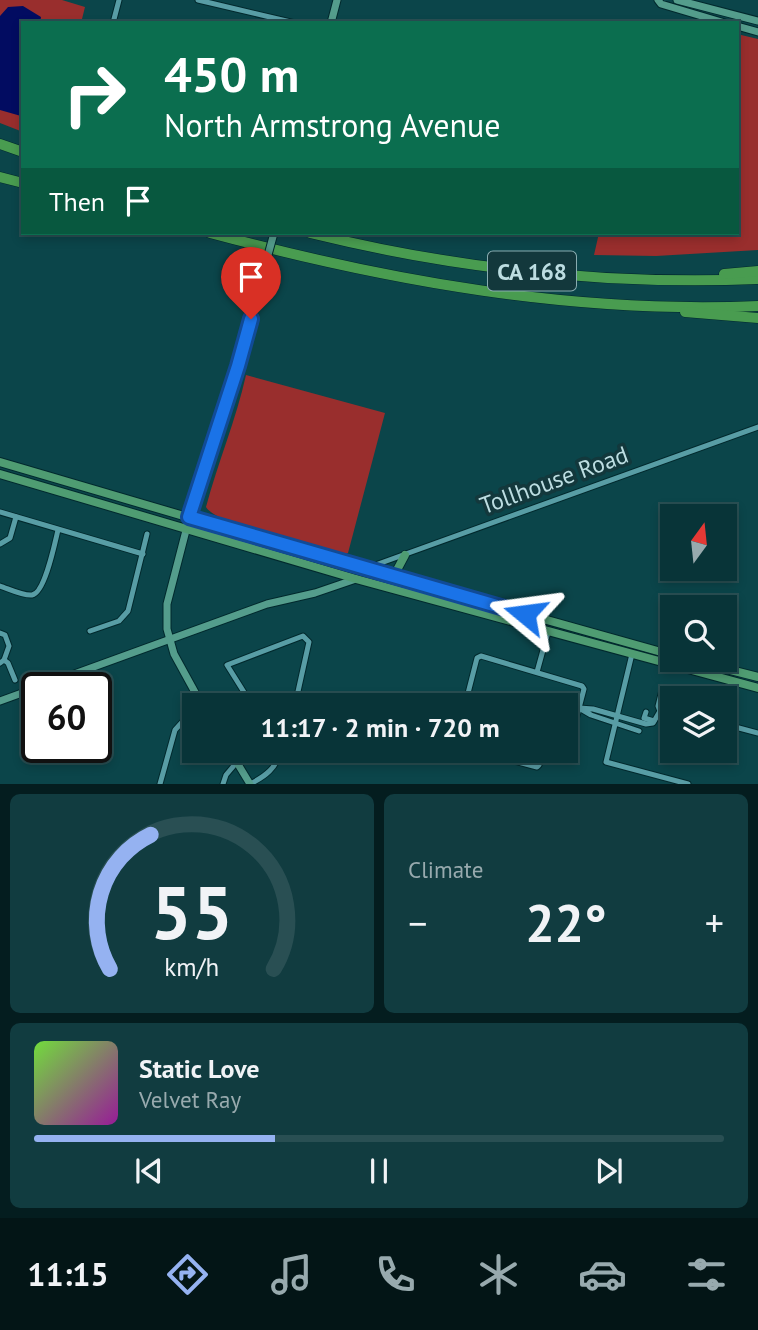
<!DOCTYPE html>
<meta charset="utf-8">
<style>
body{margin:0;font-family:"PT Sans",sans-serif;background:#113c40;color:#f1f3f6;height:100vh;display:flex;flex-direction:column;font-size:26px;white-space:nowrap}
*{box-sizing:border-box;margin:0}
p{font-size:23px;color:#98aaae}
.icon{flex:none;width:38px;height:38px;fill:none;stroke:currentColor;stroke-width:2;stroke-linecap:round;stroke-linejoin:round}
.map{position:relative;height:784px;overflow:hidden}
.sheet{display:flex;flex-direction:column;gap:10px;padding:10px;background:#041d1f;flex:1}
.sheet>*{flex:none}
.guide{position:absolute;left:21px;top:21px;width:718px;height:214px;border-radius:0px;box-shadow:0 4px 10px #0003,0 0 0 2px #294f53;background:#0b6e4f;color:#fff;overflow:hidden}
.needle{width:46px;rotate:15deg}
.buttons{position:absolute;left:660px;top:504px;display:grid;gap:14px}
.buttons a{display:grid;place-items:center;width:77px;height:77px;border-radius:0px;background:#083438;box-shadow:0 4px 10px #0003,0 0 0 2px #294f53;font-size:35px}
.speed{position:absolute;left:21px;top:672px;display:flex;gap:14px;font-size:35px;font-weight:700;text-align:center}
.speed>*{display:grid;place-content:center;width:91px;height:91px;border-radius:50%;background:#083438;box-shadow:0 4px 10px #0003,0 0 0 2px #294f53;line-height:1}
.speed .limit{border:4px solid #111;border-radius:10px;background:#fff;color:#111}
.pin{position:absolute;display:grid;place-items:center;width:60px;height:60px;color:#fff;margin:-72px -30px;border-radius:50% 50% 50% 0;rotate:-45deg;box-shadow:0 0 7px #0007}
.pin .icon{rotate:45deg}
.me{position:absolute;width:77px;margin:-38px;rotate:286deg;stroke-linejoin:round;filter:drop-shadow(0 0 5px #0008)}
.turn{display:flex;align-items:center;gap:24px;height:147px;padding:0 28px;font-size:32px}
.turn .icon{width:91px;height:91px;stroke-width:2.5}
.turn b{display:block;font-size:49px;line-height:60px}
.then{display:flex;align-items:center;height:66px;padding:0 28px;background:#0003;gap:14px;font-size:26px}
.big{font-size:52px;font-weight:700;line-height:1.1}
.sheet .card{flex:1;display:flex;flex-direction:column;justify-content:center;gap:10px;min-width:0;padding:0 24px;border-radius:10px;background:#113c40}
.sheet .dial{align-items:center;gap:0}
.dial svg{height:182px;overflow:visible;fill:none;stroke:#294f53;stroke-width:7;stroke-linecap:round;text-anchor:middle}
.dial text{fill:#f1f3f6;stroke:none}
.song{display:flex;align-items:center;gap:21px}
.cover{width:84px;height:84px;border-radius:10px;background:linear-gradient(135deg,hsl(100 70% 55%),hsl(300 70% 35%))}
.played{height:7px;border-radius:4px;background:linear-gradient(90deg,#95b2f1 35%,#294f53 35%)}
.keys{display:flex;justify-content:space-around;direction:ltr}
.heat{display:flex;justify-content:space-between;align-items:center;font-size:38px;direction:ltr}
.sheet .tiles{flex:1;display:grid;gap:10px;grid-template-columns:1fr 1fr}
.card:last-child{grid-column:span 2}
.trip{position:absolute;left:182px;top:693px;width:396px;height:70px;border-radius:0px;background:#083438;box-shadow:0 4px 10px #0003,0 0 0 2px #294f53;font-weight:700;line-height:70px;text-align:center}
.menu{display:flex;height:112px;justify-content:space-around;align-items:center;background:#031516;color:#98aaae}
.menu .icon{width:49px;height:49px}
.menu .on{color:#95b2f1}
.menu b{font-size:32px;color:#f1f3f6}
.map>svg:first-child{display:block}
.green{fill:#992e2d}
.water{fill:#020c61}
.lines{fill:none;stroke-linecap:round;stroke-linejoin:round}
.street-casing{stroke:#02292d;stroke-width:7}
.secondary-casing{stroke:#02292d;stroke-width:9}
.primary-casing{stroke:#02292d;stroke-width:10}
.highway-casing{stroke:#02292d;stroke-width:11}
.street{stroke:#589da5;stroke-width:5}
.secondary{stroke:#549d8c;stroke-width:7}
.primary{stroke:#4f9c72;stroke-width:8}
.highway{stroke:#499c50;stroke-width:10}
.secondary-bridge-casing{stroke:#02292d;stroke-width:9;stroke-linecap:butt}
.secondary-bridge{stroke:#549d8c;stroke-width:7}
.route-casing{stroke:#114b97;stroke-width:18}
.route{stroke:#1a73e8;stroke-width:12}
.labels{text-anchor:middle;dominant-baseline:central;stroke-width:7;stroke-linejoin:round;paint-order:stroke}
.shield{fill:#13383c;stroke:#89acb0;stroke-width:2}
.shield-label{font-size:23px;font-weight:bold;fill:#bcdde1}
.street-label{font-size:24px;fill:#bcdde1;stroke:#13383c}
</style>
<div class="map">
<svg width="758" height="784" viewBox="0 0 758 784">
<rect width="100%" height="100%" fill="#0b454a"/>
<!-- green -->
<g class="green">
<polygon points="0,0 62,0 85,7 81,23 23,23 23,132 0,123"/>
<polygon points="737,34 758,39 758,250 656,256 594,255 599,233 737,233"/>
<path d="M246,375L385,413L348,553L340,556C315,548 216,525 206,507C218,462 236,420 246,375Z"/>
</g>
<!-- water -->
<polygon class="water" points="23,6 41,17 40,23 23,23 21,116 0,110 0,16 8,7"/>
<g class="lines">
<!-- street casing -->
<g class="street-casing">
<g id="street">
<polyline points="198,0 295,23"/>
<polyline points="113,23 119,0"/>
<polyline points="0,512 143,554"/>
<polyline points="0,544 10,538 16,517"/>
<polyline points="367,568 758,427"/>
<path d="M0,586C9,589 23,596 32,595C45,593 55,542 58,530"/>
<polyline points="90,631 119,621 128,611 147,534"/>
<polyline points="0,633 5,635 9,646 4,660 0,663"/>
<polyline points="632,654 606,762 688,784"/>
<polyline points="4,660 8,663 15,680"/>
<polyline points="537,672 548,632"/>
<polyline points="252,705 227,665 303,636 309,642 295,705"/>
<polyline points="465,705 477,658 481,656 582,686 584,689 574,727 571,731 565,731"/>
<polyline points="660,711 658,706 662,690 674,693 672,698"/>
<polyline points="646,712 644,718 654,721"/>
<polyline points="724,712 728,698"/>
<polyline points="724,724 758,733"/>
<polyline points="639,731 591,715 579,708 593,709 646,724 653,723 660,711 672,710"/>
<polyline points="476,751 537,767 539,765 544,751"/>
<polyline points="160,784 175,730 184,720"/>
<polyline points="223,784 226,775 237,762"/>
<path d="M250,784C266,776 276,768 281,751"/>
</g>
</g>
<!-- secondary casing -->
<g class="secondary-casing">
<g id="secondary">
<polyline points="658,0 661,4 725,23"/>
<polyline points="677,0 758,21"/>
<polyline points="331,23 337,0"/>
<polyline points="737,26 758,32"/>
<polyline points="0,701 267,604 315,593 356,579"/>
<polyline points="202,705 174,654 167,629 167,604 197,488 238,366 265,266"/>
<polyline points="230,751 250,784"/>
</g>
</g>
<!-- primary casing -->
<g class="primary-casing">
<g id="primary">
<polyline points="0,462 364,569 672,655"/>
<polyline points="0,474 356,579 758,688"/>
<polyline points="405,555 397,570 401,575 408,577"/>
<polyline points="673,660 696,663"/>
<polyline points="691,660 758,677"/>
</g>
</g>
<!-- highway casing -->
<g class="highway-casing">
<g id="highway">
<polyline points="0,144 23,152"/>
<polyline points="0,177 23,183"/>
<path d="M210,233C389,281 572,314 758,306"/>
<path d="M310,233C456,269 608,285 758,279"/>
<polyline points="724,274 758,271"/>
<polyline points="685,312 758,318"/>
</g>
</g>
<!-- street -->
<use href="#street" class="street"/>
<!-- secondary -->
<use href="#secondary" class="secondary"/>
<!-- primary -->
<use href="#primary" class="primary"/>
<!-- highway -->
<use href="#highway" class="highway"/>
<!-- secondary-bridge casing -->
<g class="secondary-bridge-casing">
<polyline id="secondary-bridge" points="265,266 274,233"/>
</g>
<!-- secondary-bridge -->
<use href="#secondary-bridge" class="secondary-bridge"/>
</g>
<g class="lines">
<!-- route casing -->
<g class="route-casing">
<polyline id="route" points="251,319 238,366 189,517 525,614"/>
</g>
<!-- route -->
<use href="#route" class="route"/>
</g>
<g class="labels">
<!-- shield labels -->
<rect class="shield" x="488" y="251.5" width="88" height="39" rx="5"/>
<g class="shield-label">
<text x="532" y="271">CA 168</text>
</g>
<!-- street labels -->
<g class="street-label">
<text transform="translate(554 480) rotate(-20)">Tollhouse Road</text>
</g>
</g>
</svg>
<div class="buttons">
<a><svg class="needle" viewBox="-14 -14 28 28"><path d="M0-13l5 13h-10z" fill="#e53935"/><path d="M0 13l5-13h-10z" fill="#98aaae"/></svg></a>
<a><svg class="icon" aria-label="search" viewBox="0 0 24 24"><circle cx="10" cy="10" r="6"/><path d="M15 15l6 6"/></svg></a>
<a><svg class="icon" aria-label="layers" viewBox="0 0 24 24"><path d="M12 4l9 5-9 5-9-5zM3 14l9 5 9-5"/></svg></a>
</div>
<div class="speed"><div class="limit">60</div></div>
<div class="pin" style="left:251px;top:319px;background:#d93025"><svg class="icon" aria-label="arrive" viewBox="0 0 24 24"><path d="M6 21V4h12l-3 4 3 4H6"/></svg></div>
<svg class="me" style="left:525px;top:614px" viewBox="-20 -20 40 40"><path d="M0-17L14 15 0 8-14 15z" fill="#1a73e8" stroke="#fff" stroke-width="4"/></svg>
<div class="trip">11:17 · 2 min · 720 m</div>
<div class="guide">
<div class="turn"><svg class="icon" aria-label="right" viewBox="0 0 24 24"><path d="M7 20v-9h11M14 6l5 5-5 5"/></svg><div><b>450 m</b>North Armstrong Avenue</div></div>
<div class="then">Then<svg class="icon" aria-label="arrive" viewBox="0 0 24 24"><path d="M6 21V4h12l-3 4 3 4H6"/></svg></div>
</div>
</div>
<section class="sheet">
<div class="tiles">
<div class="card dial"><svg viewBox="0 0 100 80">
<path d="M14 69A42 42 0 1 1 86 69"/>
<path d="M14 69A42 42 0 0 1 32 10" stroke="#95b2f1"/>
<text x="50" y="56" font-size="32" font-weight="700">55</text>
<text x="50" y="72" font-size="11">km/h</text>
</svg></div>
<div class="card"><p>Climate</p>
<div class="heat"><a>−</a><b class="big">22°</b><a>+</a></div>
</div>
<div class="card">
<div class="song"><i class="cover"></i><div><b>Static Love</b><p>Velvet Ray</p></div></div>
<div class="played"></div>
<div class="keys"><svg class="icon" aria-label="previous" viewBox="0 0 24 24"><path d="M18 5L8 12l10 7zM5 5v14"/></svg><svg class="icon" aria-label="pause" viewBox="0 0 24 24"><path d="M8 5v14M16 5v14"/></svg><svg class="icon" aria-label="next" viewBox="0 0 24 24"><path d="M6 5l10 7-10 7zM19 5v14"/></svg></div>
</div>
</div>
</section>
<nav class="menu">
<b>11:15</b>
<svg class="icon on" aria-label="directions" viewBox="0 0 24 24"><path d="M12 3l9 9-9 9-9-9zM9 14v-3h6M13 9l2 2-2 2"/></svg>
<svg class="icon" aria-label="music" viewBox="0 0 24 24"><path d="M9 18V5l10-2v13"/><circle cx="6" cy="18" r="3"/><circle cx="16" cy="16" r="3"/></svg>
<svg class="icon" aria-label="phone" viewBox="0 0 24 24"><path d="M5 4h4l2 5-3 2q2 4 5 5l2-3 5 2v4C11 20 4 13 5 4z"/></svg>
<svg class="icon" aria-label="climate" viewBox="0 0 24 24"><path d="M12 3v18M4 7l16 10M4 17L20 7"/></svg>
<svg class="icon" aria-label="car" viewBox="0 0 24 24"><path d="M5 17H2v-5l4-1 3-4h7l3 4 3 1v5h-3M9 17h6M6 11h13"/><circle cx="7" cy="17" r="2"/><circle cx="17" cy="17" r="2"/></svg>
<svg class="icon" aria-label="filters" viewBox="0 0 24 24"><path d="M4 7h16M4 17h16"/><circle cx="9" cy="7" r="2"/><circle cx="15" cy="17" r="2"/></svg>
</nav>
